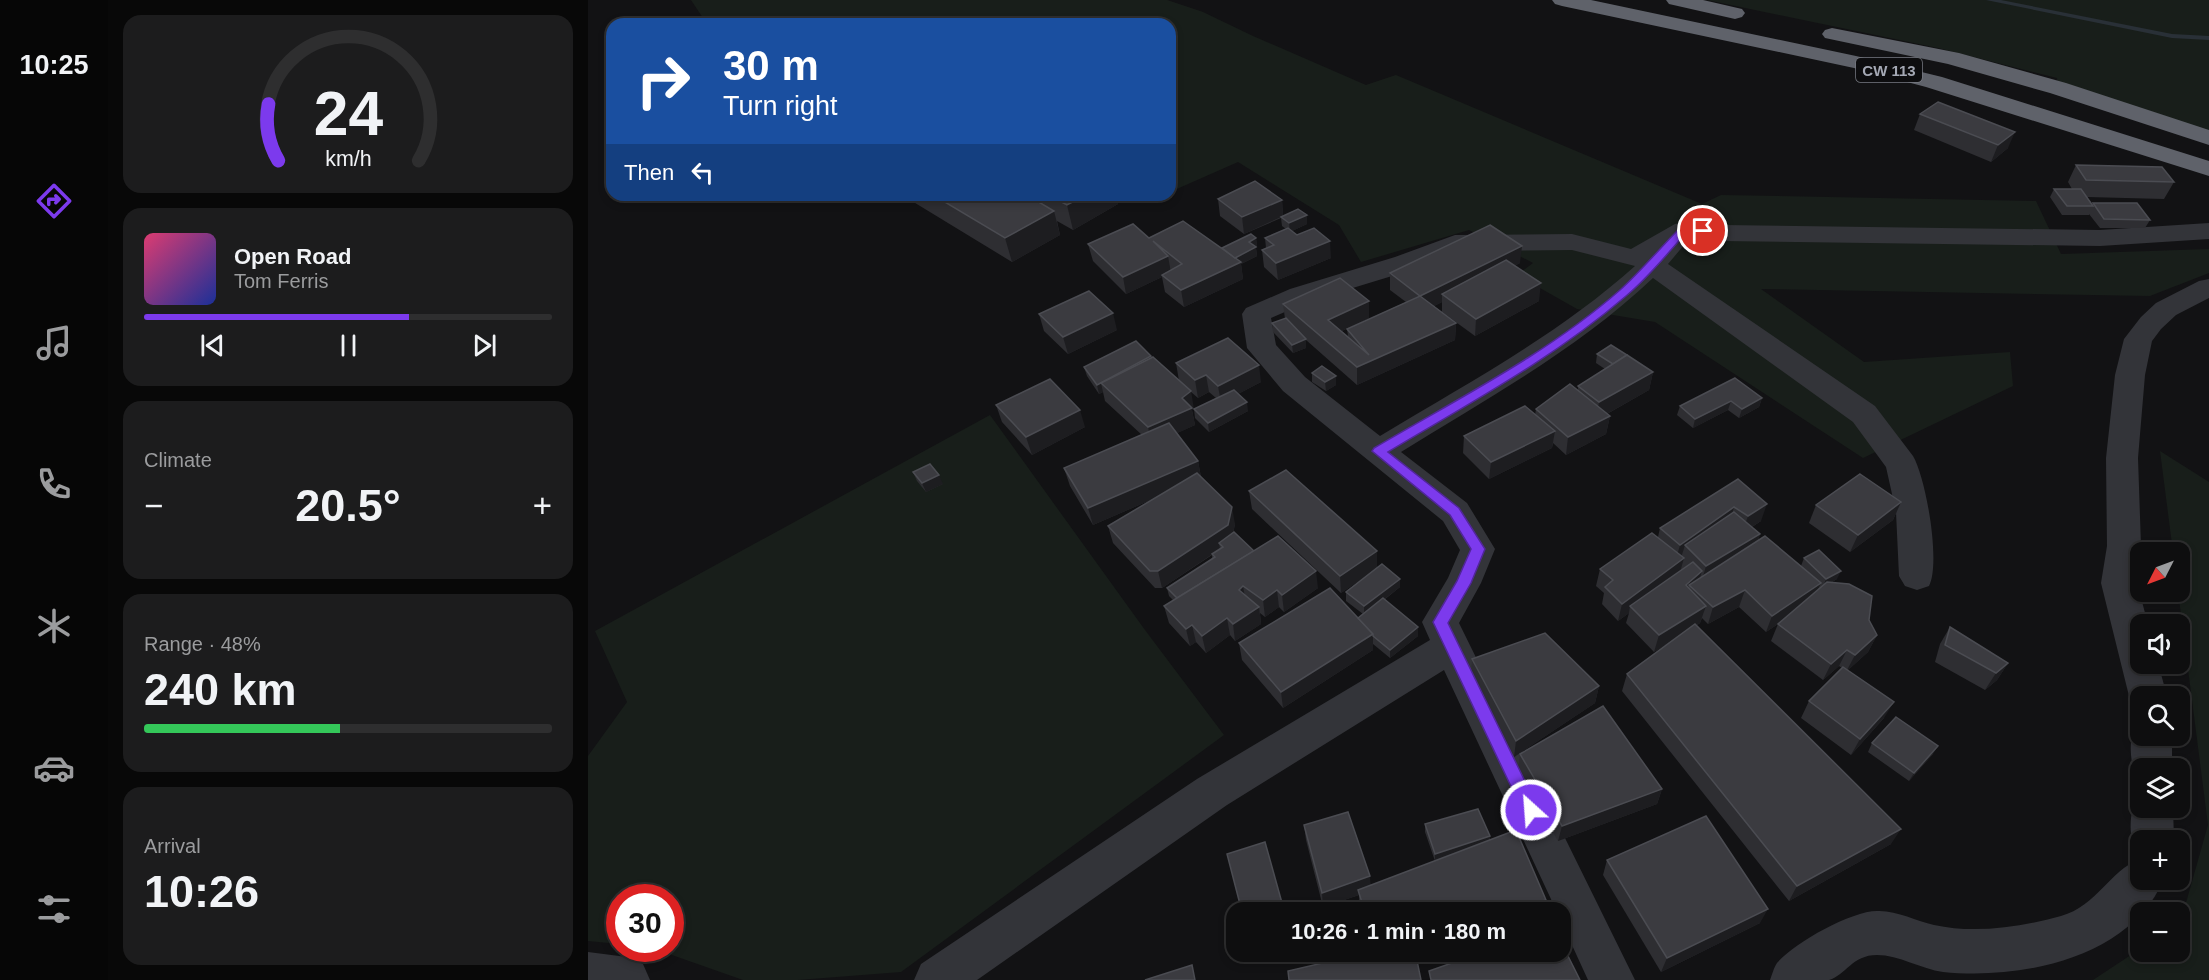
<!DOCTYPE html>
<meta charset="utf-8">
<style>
body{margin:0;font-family:Arial,sans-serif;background:#1c1c1d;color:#f1f3f6;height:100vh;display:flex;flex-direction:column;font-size:22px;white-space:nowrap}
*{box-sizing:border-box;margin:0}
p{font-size:20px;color:#9b9c9e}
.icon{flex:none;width:33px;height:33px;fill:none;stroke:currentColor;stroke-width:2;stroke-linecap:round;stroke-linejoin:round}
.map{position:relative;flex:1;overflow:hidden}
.drawer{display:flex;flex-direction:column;gap:15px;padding:15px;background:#080808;width:480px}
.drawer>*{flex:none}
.top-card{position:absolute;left:18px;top:18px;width:570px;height:183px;border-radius:18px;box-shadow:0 3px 9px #0003,0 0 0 2px #2e2e2f;background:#1a4fa0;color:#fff;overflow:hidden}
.needle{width:39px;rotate:228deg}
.fabs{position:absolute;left:1542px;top:542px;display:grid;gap:12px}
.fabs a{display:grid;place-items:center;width:60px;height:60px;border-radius:12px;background:#0e0e0f;box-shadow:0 3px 9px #0003,0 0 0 2px #2e2e2f;font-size:30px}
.speed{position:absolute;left:18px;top:884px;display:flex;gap:12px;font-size:30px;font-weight:700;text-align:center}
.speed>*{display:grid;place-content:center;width:78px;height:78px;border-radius:50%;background:#0e0e0f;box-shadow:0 3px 9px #0003,0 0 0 2px #2e2e2f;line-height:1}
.speed .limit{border:9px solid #d22;background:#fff;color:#111}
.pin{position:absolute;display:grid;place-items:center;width:51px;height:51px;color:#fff;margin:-26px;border:3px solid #fff;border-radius:50%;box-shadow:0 2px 6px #0007}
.me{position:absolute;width:66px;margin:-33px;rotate:334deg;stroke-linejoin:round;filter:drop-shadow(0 0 4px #0008)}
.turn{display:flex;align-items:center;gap:21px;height:126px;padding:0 18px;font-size:27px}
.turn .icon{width:78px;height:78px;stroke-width:2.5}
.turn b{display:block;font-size:42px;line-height:51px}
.then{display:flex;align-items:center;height:57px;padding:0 18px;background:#0003;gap:12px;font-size:22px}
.big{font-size:45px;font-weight:700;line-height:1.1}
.drawer .widget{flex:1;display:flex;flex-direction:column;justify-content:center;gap:9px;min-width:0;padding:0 21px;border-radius:18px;background:#1c1c1d}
.drawer .dial{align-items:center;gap:0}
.dial svg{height:156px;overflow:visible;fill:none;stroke:#2e2e2f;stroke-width:7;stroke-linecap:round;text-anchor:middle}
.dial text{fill:#f1f3f6;stroke:none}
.song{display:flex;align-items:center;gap:18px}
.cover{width:72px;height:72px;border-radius:9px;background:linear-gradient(135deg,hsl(340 70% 55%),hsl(230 70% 35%))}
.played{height:6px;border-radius:3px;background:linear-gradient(90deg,#7c3aed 65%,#2e2e2f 65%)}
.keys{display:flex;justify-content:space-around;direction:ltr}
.heat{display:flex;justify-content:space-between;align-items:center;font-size:33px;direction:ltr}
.charge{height:9px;border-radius:4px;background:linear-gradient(90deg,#34c759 48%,#2e2e2f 0)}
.trip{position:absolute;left:638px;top:902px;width:345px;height:60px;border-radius:18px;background:#0e0e0f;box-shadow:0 3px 9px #0003,0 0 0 2px #2e2e2f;font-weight:700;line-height:60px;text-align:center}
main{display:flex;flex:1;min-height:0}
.tabs{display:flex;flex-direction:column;width:108px;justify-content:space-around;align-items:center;background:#060606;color:#9b9c9e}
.tabs .icon{width:42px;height:42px}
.tabs .selected{color:#7c3aed}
.tabs b{font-size:27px;color:#f1f3f6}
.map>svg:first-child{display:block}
.green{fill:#181e1a}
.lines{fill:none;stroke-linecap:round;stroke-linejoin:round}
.stream{fill:#293037;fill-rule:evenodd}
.minor{fill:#333439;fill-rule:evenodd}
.highway{fill:#5f626a;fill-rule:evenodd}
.wall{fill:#2e2e32}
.shaded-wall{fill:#1d1d20}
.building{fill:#3b3b40;stroke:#4b4c52;stroke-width:1.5}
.route{fill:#7c3aed;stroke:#51269a;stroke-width:1.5}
.labels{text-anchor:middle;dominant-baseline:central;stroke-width:6;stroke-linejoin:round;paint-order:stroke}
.shield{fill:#0d0d0f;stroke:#777a82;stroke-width:1.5}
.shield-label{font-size:15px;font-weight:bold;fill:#a4a8b4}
</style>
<main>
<nav class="tabs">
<b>10:25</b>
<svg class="icon selected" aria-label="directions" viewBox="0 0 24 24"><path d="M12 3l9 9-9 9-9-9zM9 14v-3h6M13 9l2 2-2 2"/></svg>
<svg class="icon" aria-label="music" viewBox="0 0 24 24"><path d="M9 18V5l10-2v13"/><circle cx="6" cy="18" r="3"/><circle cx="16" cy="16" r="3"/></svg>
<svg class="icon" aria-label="phone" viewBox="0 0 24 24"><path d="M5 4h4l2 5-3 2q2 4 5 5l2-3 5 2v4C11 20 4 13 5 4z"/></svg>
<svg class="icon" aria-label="climate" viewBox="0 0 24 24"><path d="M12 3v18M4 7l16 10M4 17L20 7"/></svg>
<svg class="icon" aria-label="car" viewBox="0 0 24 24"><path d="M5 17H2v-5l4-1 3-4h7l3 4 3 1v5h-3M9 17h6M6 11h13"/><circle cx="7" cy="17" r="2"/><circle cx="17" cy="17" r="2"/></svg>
<svg class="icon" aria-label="filters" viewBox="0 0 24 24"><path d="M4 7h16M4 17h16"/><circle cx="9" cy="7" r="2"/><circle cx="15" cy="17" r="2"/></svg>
</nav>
<section class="drawer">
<div class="widget dial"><svg viewBox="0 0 100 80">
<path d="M14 69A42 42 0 1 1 86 69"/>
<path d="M14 69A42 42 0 0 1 9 40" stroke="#7c3aed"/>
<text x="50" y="56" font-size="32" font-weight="700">24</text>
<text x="50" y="72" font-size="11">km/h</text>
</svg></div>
<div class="widget">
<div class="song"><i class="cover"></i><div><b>Open Road</b><p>Tom Ferris</p></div></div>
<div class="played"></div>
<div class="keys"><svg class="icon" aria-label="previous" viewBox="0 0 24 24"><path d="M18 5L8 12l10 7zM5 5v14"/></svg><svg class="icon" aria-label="pause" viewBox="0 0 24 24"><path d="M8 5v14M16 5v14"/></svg><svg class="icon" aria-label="next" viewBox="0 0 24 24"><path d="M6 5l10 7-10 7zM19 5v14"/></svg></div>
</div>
<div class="widget"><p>Climate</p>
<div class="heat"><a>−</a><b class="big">20.5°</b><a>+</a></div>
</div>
<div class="widget"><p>Range · 48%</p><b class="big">240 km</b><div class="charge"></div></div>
<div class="widget"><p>Arrival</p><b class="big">10:26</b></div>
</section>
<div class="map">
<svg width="1621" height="980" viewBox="0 0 1621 980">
<rect width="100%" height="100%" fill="#121214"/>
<!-- green -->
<g class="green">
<polygon points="103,0 579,0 615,12 665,36 778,85 808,75 1114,204 1133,195 1448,201 1473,254 1621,249 1621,273 1562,296 1173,289 1276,362 1422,352 1425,386 1275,458 1067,322 989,309 929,275 945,263 881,230 773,262 751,225 650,162 582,192 582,24 119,24"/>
<polygon points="1119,0 1621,0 1621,138 1470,88 1469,78 1350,48"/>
<polygon points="402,415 557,630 636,735 313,972 210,980 155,980 64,948 82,948 82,897 32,897 31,944 0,941 0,756 39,702 7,631"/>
<polygon points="1572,451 1621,482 1621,980 1505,980 1552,949 1592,951 1592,924 1620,825 1590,591 1592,552 1585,552"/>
</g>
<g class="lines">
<!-- stream -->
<polygon class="stream" points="1398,0 1413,0 1584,34 1621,36 1621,40 1584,38"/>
<!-- minor -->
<g class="minor">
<path d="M1096,222L1134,225L1512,230L1621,223V239L1512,246L1134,241L1102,238L1080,264L1287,406L1325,456C1338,478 1353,563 1341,586L1329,590L1317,586L1311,576L1308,512L1298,467L1265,422L1065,278C990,349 900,398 813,452L879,503L907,549L893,583L871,623L1047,980H1000L972,919V912H969L856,670L639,805L389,980H326L333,964L609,779L842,640L834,622L860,578L872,550L855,521L695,391L659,348L654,314L658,308L702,289L807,257L867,235L984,234L1043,249L1087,224ZM984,250L1047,266C970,335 880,383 792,436L717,377L688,345L683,318L722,301L827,269L871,251Z"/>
<polygon points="1621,279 1621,298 1588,315 1573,329 1564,341 1557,375 1550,458 1553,546 1549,583 1560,624 1552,624 1552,663 1570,663 1579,696 1552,696 1552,710 1546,708 1541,696 1513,583 1519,546 1518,458 1527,375 1536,339 1553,317 1568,303 1611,281"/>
<path d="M1552,722V735H1584V768H1552V782L1550,781C1542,765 1538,734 1552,722Z"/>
<path d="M1552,792V807H1585L1586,840H1552V855C1538,841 1542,810 1549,794Z"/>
<path d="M1552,859V879H1576C1542,958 1434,980 1355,972C1333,969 1311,955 1289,955C1264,955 1258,975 1241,980C1230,980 1195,980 1182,980C1184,975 1186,967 1189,963C1206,943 1263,911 1289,911C1308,910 1328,921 1346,925C1387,934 1433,927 1473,916C1509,906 1521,871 1552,859Z"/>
<polygon points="0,952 39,957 55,964 62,980 0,980"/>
</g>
<!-- highway -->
<g class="highway">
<polygon points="964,0 1003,0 1268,56 1354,77 1621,161 1621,176 1338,87 1266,68 974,6 967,4"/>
<polygon points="1078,0 1115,0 1154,9 1157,13 1154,17 1147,19 1081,4"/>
<polygon points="1244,28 1371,53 1478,83 1621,130 1621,145 1462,93 1360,64 1237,38 1234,34 1237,30"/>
</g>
</g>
<!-- wall -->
<g class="wall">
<polygon points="1332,114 1420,148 1403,162 1326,130"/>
<polygon points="1488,165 1586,182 1576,199 1499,197 1504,204 1505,203 1562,220 1557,228 1512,228 1501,214 1501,215 1474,215 1462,197 1466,189 1484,189 1480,182"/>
<polygon points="314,195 528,195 530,204 485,230 469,221 472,235 424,262"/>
<polygon points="630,199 694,200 695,216 719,215 719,224 704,231 743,258 690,280 676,267 674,250 678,248 677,238 698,229 694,226 693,218 656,234 632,216"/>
<polygon points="561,238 634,248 668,238 669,247 668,248 669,256 653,264 655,279 596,307 577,292 574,277 538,294 505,261 500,244"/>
<polygon points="932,263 926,266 951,301 887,336 854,312 854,302 846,306 868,323 867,340 769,385 718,340 718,348 705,353 685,332 684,323 697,319 695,304 781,301 781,318 754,331 760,336 759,329 818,302 802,290 802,273"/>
<polygon points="451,314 529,330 480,354 456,331"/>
<polygon points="1009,354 1065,372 1061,390 1019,414 1022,416 1018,434 978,455 965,443 964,448 901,479 875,453 876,436 947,415 948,409 990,390 990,386 1017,369 1008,363"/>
<polygon points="563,356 563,358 591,381 588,363 673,382 650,394 660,411 621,432 607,418 606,409 628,398 621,392 610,398 603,392 604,410 607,425 589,433 610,461 613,477 647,524 645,534 666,551 730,588 696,612 691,607 677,617 672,613 673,624 647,641 642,635 618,653 608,642 602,646 581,623 576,606 585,600 581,596 579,588 624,559 624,555 574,588 567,588 525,543 520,526 565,499 505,525 482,486 476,468 554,435 517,401 515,392 511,394 499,376 496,367"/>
<polygon points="724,373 748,376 748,385 738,391 724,382"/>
<polygon points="1147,378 1174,398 1171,407 1151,418 1140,410 1105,428 1089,415 1092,406"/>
<polygon points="408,405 497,427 444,455 414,422"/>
<polygon points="325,472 355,484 338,492 329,481"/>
<polygon points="1150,479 1173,521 1164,527 1172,534 1170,541 1213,566 1216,558 1249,579 1244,582 1281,620 1289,635 1280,652 1260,670 1296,718 1263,755 1213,718 1221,701 1254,668 1251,666 1235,680 1183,641 1190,624 1178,632 1151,607 1120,624 1114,618 1112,623 1108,626 1303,844 1201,901 1034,691 1039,674 1085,640 1066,652 1038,623 1041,613 1030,621 1014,604 1016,593 1008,586 1012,569 1070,537 1072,528"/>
<polygon points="661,491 789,568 812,587 796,600 830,627 830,636 802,658 785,644 785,650 695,708 654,660 651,643 770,618 775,614 758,601 758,592 782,573 753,593 664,509"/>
<polygon points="1313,502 1305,520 1262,552 1221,523 1228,505"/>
<polygon points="1362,627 1420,663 1409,680 1397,690 1347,662 1352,644"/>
<polygon points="884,659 1011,686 1007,703 926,757 883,676"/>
<polygon points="1284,743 1345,754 1321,781 1280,752"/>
<polygon points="932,754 1074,789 1069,804 970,841 930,770"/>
<polygon points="837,824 902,836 902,840 955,912 774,912 771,904 771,895 735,907 718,840 716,825 783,885 847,861 837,832"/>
<polygon points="1019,860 1172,923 1073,972 1015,875"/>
</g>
<!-- shaded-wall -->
<g class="shaded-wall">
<polygon points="1427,132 1420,148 1403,162 1410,145"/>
<polygon points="498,195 528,195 530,204 485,230 479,205"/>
<polygon points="694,200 695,216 656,234 654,217"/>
<polygon points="466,211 472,235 424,262 417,238"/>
<polygon points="719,215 719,224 702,232 701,223"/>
<polygon points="668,238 669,247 668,248 669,256 653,264 655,279 596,307 593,290 643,260 661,242"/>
<polygon points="742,241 743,258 690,280 688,263"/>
<polygon points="934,246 932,263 860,299 854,294 854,302 832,313 832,296"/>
<polygon points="580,256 583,273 574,275 574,277 538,294 535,277"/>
<polygon points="953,283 951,301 887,336 888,319"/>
<polygon points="781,301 781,318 741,337 740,320"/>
<polygon points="525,313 529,330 480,354 475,337"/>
<polygon points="868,323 867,340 769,385 769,367"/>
<polygon points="718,339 718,348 705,353 704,345"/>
<polygon points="563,356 565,365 513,383 515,392 511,394 509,385"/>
<polygon points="671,365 673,382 633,403 630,386"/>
<polygon points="1065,372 1061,390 1008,420 1011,402"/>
<polygon points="618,375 621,392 610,398 607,380"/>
<polygon points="748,376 748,385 738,391 737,382"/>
<polygon points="603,391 606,409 604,410 607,425 564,445 560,427 594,398"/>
<polygon points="1174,398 1171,407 1151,418 1154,409"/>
<polygon points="1143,401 1140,410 1105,428 1107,419"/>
<polygon points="659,402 660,411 621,432 620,423"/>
<polygon points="492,410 497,427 444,455 438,437"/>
<polygon points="1022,416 1018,434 978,455 980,437"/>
<polygon points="967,431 964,448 901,479 903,462"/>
<polygon points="610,461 613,478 505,525 500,508"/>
<polygon points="351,475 355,484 338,492 334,483"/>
<polygon points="1313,502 1305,520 1262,552 1270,535"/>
<polygon points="1179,504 1173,521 1154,533 1160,516"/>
<polygon points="644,507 647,524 643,542 631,543 632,549 574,588 570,571"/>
<polygon points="1146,507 1141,525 1097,545 1093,558 1087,563 1092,545"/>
<polygon points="1172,534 1166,552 1113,583 1118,566"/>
<polygon points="789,551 789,569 753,593 752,576"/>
<polygon points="1096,558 1091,576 1042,606 1041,613 1030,621 1034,604"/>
<polygon points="728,571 730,588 696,612 694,595"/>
<polygon points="1114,571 1109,588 1101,585 1097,598 1098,585"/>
<polygon points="1253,571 1249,579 1235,587 1238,579"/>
<polygon points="812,579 812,587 776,615 776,606"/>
<polygon points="1233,583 1225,600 1178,632 1184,616"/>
<polygon points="655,586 658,603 651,590"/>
<polygon points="689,590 691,607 677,617 675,600"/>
<polygon points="1157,590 1151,607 1120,624 1125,607"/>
<polygon points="1118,606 1112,623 1066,652 1071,635"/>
<polygon points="671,607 673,624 647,641 645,624"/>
<polygon points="639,618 642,635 618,653 614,636"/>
<polygon points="604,625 608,642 602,646 598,629"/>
<polygon points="830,627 830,636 802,658 802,650"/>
<polygon points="785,634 785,650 695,708 693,692"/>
<polygon points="1289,635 1280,652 1258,672 1267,655"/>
<polygon points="1259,650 1251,666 1235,680 1243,664"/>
<polygon points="1420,663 1409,680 1397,690 1408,673"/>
<polygon points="1011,686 1007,703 926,757 928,741"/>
<polygon points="1306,702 1296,718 1263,755 1272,739"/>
<polygon points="1350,746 1345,754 1321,781 1326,773"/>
<polygon points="1074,789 1069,804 970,841 974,826"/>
<polygon points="1313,829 1303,844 1201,901 1209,886"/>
<polygon points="902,836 901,844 847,862 847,854"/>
<polygon points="782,876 783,891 770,890 771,895 735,907 734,893"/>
<polygon points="958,900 955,912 913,912"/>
<polygon points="1180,909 1172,923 1073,972 1079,958"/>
</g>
<!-- building -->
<g class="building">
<polygon points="1350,102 1427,132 1410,145 1332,114"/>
<polygon points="1488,165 1574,167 1586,182 1498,180"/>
<polygon points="667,181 694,200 654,217 630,199"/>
<polygon points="1466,189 1493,189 1505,206 1479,206"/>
<polygon points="345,195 439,195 466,211 417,238"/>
<polygon points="460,195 498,195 479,205"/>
<polygon points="1505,203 1549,203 1562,220 1516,219"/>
<polygon points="710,209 719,215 701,223 693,217"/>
<polygon points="595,221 653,262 593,290 574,275 594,264 565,241 580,256 535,277 500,244 545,224 561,238"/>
<polygon points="902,225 934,246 832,296 802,273"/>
<polygon points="700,228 709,235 726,228 742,241 688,263 674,250 686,245 677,238"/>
<polygon points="663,234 668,238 661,242 668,247 647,258 634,248"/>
<polygon points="918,260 953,283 888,319 854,294"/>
<polygon points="752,278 781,301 740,320 781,355 759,329 832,296 868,323 769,367 695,304"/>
<polygon points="501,291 525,313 475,337 451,314"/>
<polygon points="698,318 718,339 704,345 684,323"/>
<polygon points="640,338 671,365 630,386 618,375 607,380 588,363"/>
<polygon points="548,341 563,356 509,385 496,367"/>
<polygon points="1023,345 1039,355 1025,364 1009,354"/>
<polygon points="1039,355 1065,372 1011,402 990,386"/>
<polygon points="565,357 603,391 594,398 604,408 560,427 513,383"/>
<polygon points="734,366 748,376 737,382 724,373"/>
<polygon points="1147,378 1174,398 1154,409 1143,401 1107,419 1092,406"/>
<polygon points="462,379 492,410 438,437 408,405"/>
<polygon points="982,384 1022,416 980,437 948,409"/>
<polygon points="646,390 659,402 620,423 606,409"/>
<polygon points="937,406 967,431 903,462 876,436"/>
<polygon points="581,423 610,461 500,508 476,468"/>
<polygon points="342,464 351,475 334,483 325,472"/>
<polygon points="698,470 789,551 752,576 661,491"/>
<polygon points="609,473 644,507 640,525 570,571 562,571 520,526"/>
<polygon points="1272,474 1313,502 1270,535 1228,505"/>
<polygon points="1150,479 1179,504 1160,516 1146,507 1092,545 1072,528"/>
<polygon points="1146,512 1172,534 1118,566 1097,545"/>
<polygon points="646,532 666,551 589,598 579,588 627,557 624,554 635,547 631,543"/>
<polygon points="1064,533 1096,558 1034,604 1017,587 1025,580 1012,569"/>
<polygon points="690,536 728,571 694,595 689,590 675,600 655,586 651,590 671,607 645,624 639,618 614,636 604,625 598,629 576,606"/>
<polygon points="1177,536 1233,583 1184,616 1157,590 1125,607 1101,585"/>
<polygon points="1231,550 1253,571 1238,579 1216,558"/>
<polygon points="1105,562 1114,571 1098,585 1118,606 1071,635 1042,606"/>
<polygon points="794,564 812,579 776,606 758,592"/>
<polygon points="1239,582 1261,584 1284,596 1281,620 1289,635 1267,655 1259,650 1243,664 1190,624"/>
<polygon points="742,588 785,634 693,692 651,643"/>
<polygon points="795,598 830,627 802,650 785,636 785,634 770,618"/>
<polygon points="1107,624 1313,829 1209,886 1039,674"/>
<polygon points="1362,627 1420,663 1408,673 1357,645"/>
<polygon points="957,633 1011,686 928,741 884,659"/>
<polygon points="1255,667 1306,702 1272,739 1221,701"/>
<polygon points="1015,706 1074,789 974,826 932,754"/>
<polygon points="1308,717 1350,746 1326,773 1284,743"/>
<polygon points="890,809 902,836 847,854 837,824"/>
<polygon points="760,812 782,876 734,893 716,825"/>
<polygon points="1118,816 1180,909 1079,958 1019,860"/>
<polygon points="928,830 958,900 913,912 777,912 770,890"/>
<polygon points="677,842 696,910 691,912 654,912 639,854"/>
<polygon points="972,940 992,980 843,980 841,971 898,951 972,951"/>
<polygon points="786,951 827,951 833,980 701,980 700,971"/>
<polygon points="604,965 607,980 557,980"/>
</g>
<!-- route -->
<path class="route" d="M1096,227L1115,228L1120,231L1115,234L1098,233C1079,254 1060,278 1038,296C966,358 882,403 800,452L871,508L897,549L883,583L860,623L951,810L949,816L943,818L937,816L845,622L869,581L883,549L862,515L784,451L786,448C869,399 959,354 1032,290C1053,271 1072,248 1092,228Z"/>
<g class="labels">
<!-- shield labels -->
<rect class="shield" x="1268" y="58" width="66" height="24" rx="4.5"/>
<g class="shield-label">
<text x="1301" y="70">CW 113</text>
</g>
</g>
</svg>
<div class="fabs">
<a><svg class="needle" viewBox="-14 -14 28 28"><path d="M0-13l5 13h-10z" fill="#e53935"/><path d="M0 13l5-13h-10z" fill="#9b9c9e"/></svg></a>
<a><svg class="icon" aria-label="sound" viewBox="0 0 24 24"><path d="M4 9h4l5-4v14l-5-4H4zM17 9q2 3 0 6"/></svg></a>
<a><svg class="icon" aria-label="search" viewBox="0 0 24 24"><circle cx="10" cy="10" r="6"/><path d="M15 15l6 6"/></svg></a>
<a><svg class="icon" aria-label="layers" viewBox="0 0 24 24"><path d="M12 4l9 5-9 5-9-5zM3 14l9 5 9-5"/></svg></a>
<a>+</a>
<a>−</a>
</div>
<div class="speed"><div class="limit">30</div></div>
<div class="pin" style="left:1115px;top:231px;background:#d93025"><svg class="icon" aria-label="arrive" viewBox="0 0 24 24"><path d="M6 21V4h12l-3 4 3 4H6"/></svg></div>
<svg class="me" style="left:943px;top:810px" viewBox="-20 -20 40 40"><circle r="17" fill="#7c3aed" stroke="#fff" stroke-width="3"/><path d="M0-11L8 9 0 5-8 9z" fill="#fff"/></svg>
<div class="trip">10:26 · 1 min · 180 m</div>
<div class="top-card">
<div class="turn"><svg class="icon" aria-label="right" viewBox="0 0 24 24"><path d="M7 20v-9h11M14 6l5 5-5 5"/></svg><div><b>30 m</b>Turn right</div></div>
<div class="then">Then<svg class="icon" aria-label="left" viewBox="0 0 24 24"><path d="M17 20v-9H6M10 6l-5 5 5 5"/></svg></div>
</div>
</div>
</main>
